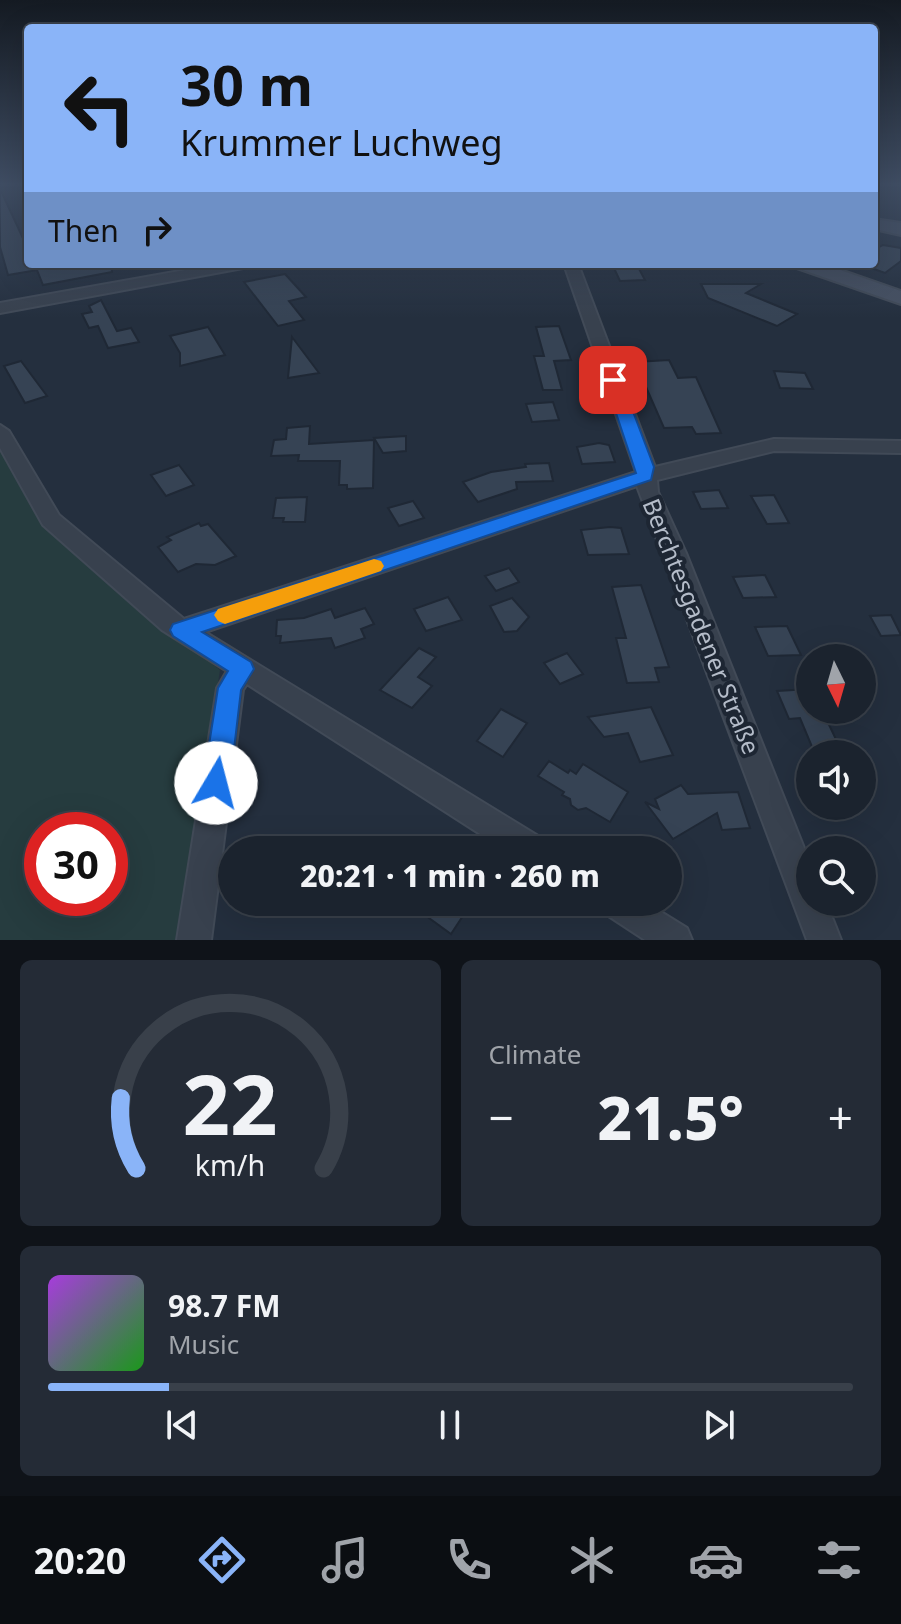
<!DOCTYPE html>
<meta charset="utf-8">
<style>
body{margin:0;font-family:"Noto Sans",sans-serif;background:#242b36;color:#f1f3f6;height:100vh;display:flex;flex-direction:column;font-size:30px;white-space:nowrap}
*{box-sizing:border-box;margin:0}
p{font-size:26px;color:#a0a4aa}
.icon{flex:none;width:44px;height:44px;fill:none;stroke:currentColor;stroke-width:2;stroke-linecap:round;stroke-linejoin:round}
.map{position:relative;height:940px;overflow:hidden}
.drawer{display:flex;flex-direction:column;gap:20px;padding:20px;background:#0f1319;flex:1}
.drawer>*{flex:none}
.banner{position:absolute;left:24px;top:24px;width:854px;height:244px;border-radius:8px;box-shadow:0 8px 32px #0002,0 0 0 2px #39404a;background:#8ab4f8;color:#111;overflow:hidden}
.needle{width:52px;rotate:175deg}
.tools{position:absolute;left:796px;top:644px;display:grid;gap:16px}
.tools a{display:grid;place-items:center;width:80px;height:80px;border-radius:50%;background:#1b232e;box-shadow:0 8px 32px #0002,0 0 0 2px #39404a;font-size:40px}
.speed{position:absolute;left:24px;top:812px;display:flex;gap:16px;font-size:40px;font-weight:700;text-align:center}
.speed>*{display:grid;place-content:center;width:104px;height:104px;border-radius:50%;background:#1b232e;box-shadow:0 8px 32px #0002,0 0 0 2px #39404a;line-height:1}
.speed .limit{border:12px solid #d22;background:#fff;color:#111}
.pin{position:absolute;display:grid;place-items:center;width:68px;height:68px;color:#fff;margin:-34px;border-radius:16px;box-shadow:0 4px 12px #0006}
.me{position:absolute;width:88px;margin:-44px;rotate:8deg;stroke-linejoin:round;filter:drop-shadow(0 0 6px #0008)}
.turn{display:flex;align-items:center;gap:28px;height:168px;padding:0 24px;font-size:36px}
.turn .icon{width:104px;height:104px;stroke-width:2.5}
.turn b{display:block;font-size:56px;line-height:68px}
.then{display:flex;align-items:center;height:76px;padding:0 24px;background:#0003;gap:16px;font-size:30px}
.big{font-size:60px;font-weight:800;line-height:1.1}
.drawer .widget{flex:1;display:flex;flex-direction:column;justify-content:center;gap:12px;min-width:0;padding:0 28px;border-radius:12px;background:#242b36}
.drawer .dial{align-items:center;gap:0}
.dial svg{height:208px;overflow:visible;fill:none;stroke:#39404a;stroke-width:7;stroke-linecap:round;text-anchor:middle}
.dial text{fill:#f1f3f6;stroke:none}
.song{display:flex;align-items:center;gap:24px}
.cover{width:96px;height:96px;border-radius:12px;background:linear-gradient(135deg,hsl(280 70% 55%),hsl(120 70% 35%))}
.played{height:8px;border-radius:4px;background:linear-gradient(90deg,#8ab4f8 15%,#39404a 15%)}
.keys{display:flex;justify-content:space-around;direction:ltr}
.heat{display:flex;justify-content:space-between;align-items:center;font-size:44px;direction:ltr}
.drawer .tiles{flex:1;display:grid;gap:20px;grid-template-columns:1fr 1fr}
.widget:last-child{grid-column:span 2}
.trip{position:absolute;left:218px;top:836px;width:464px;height:80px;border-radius:40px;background:#1b232e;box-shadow:0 8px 32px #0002,0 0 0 2px #39404a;font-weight:800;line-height:80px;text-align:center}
.tabs{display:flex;height:128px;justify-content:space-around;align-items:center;background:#0b0e12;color:#a0a4aa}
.tabs .icon{width:56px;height:56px}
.tabs .on{color:#8ab4f8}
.tabs b{font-size:36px;color:#f1f3f6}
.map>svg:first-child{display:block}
.green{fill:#263c3f;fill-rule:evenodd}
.building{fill:#364354;stroke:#1f2835;stroke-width:2}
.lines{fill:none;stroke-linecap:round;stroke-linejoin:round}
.street-casing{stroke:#414a57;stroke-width:4}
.secondary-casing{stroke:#414a57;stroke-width:4}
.street{fill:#38414e;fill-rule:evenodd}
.secondary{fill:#465061;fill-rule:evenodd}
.route{fill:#1a73e8;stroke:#114b97;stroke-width:2}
.slow{fill:#f59e0b}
.labels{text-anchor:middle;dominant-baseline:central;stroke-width:8;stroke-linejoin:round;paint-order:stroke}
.street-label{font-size:24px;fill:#b4bcc9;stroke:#1d2633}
</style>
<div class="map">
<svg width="901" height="940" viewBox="0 0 901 940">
<rect width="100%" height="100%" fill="#242f3e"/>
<!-- green -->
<path class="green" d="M0,443L43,526L220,670L179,940H0ZM42,830H110V898H42Z"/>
<!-- building -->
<g class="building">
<polygon points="0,189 28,249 28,264 111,264 112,272 43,285 37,270 8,275 0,247"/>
<polygon points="883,245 901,248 901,261 885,273 871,268 874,250"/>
<polygon points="637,265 645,280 620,281 613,266"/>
<polygon points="285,274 306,297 289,301 304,320 278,326 244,282"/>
<polygon points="701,284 761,284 746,293 797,314 777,326 708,298"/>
<polygon points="101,300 117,331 131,328 139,342 108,348 98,326 89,328 82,314 92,312 89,306"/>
<polygon points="559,326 571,360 554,361 562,390 543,390 534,356 544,356 536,327"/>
<polygon points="208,327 225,355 180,366 180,353 170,336"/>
<polygon points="292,337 319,373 288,378"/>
<polygon points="669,360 678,378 696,377 721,433 696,434 692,427 664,428 635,362"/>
<polygon points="21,361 47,396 25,403 4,366"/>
<polygon points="774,371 805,373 813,389 780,388"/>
<polygon points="553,402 559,420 532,422 526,404"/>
<polygon points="310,426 309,444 374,440 373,488 347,489 347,485 339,485 340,461 298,461 299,455 271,456 274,440 286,439 287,428"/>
<polygon points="406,436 406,451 383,453 374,438"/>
<polygon points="599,443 609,445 615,462 582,464 577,447"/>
<polygon points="549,463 553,481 516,482 517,489 478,502 463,482 491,472 526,467 525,464"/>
<polygon points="179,465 194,485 166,496 151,475"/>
<polygon points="719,490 728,508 701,509 693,492"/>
<polygon points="774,495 789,523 767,524 751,496"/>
<polygon points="307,497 305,522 283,522 284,518 273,518 276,498"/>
<polygon points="413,501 424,518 399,526 388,508"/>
<polygon points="199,523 201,526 208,524 236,556 215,565 196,564 178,572 158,547 171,540 167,537"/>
<polygon points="610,527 621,528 629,554 588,555 581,530"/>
<polygon points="509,568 519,582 496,591 485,576"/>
<polygon points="765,575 776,597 743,598 733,577"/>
<polygon points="641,585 669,667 655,668 659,682 627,683 616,638 626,638 612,587"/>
<polygon points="448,597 462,620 426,631 414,609"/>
<polygon points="512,598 529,617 517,631 504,632 490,606"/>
<polygon points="365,608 374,624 361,629 365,638 335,648 331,638 280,643 281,636 276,636 277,620 304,618 331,609 335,618"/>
<polygon points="891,615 901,635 881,636 870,616"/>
<polygon points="787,626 801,655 768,656 755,627"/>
<polygon points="419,648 436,657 418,677 432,686 412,708 380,690"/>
<polygon points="567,653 583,674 560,684 544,663"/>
<polygon points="810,689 810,710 822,710 843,754 815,754 800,718 789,719 777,691"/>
<polygon points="651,707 673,755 640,762 628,733 604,737 588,717"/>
<polygon points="501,709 527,723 503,757 477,741"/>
<polygon points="549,761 568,773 570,770 576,774 583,764 628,792 610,822 586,808 578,810 571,805 570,799 562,795 564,792 538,776"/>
<polygon points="681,785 688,794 738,792 750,828 722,830 717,813 673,839 645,802 659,809 655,799"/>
<polygon points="407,902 472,902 451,934"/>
</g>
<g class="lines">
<!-- street casing -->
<g class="street-casing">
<g id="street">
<polygon points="219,264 250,264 243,268 0,313 0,303"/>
<polygon points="564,264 578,264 655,467 774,439 901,441 901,453 774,451 657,480 658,492 686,553 810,863 810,902 826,902 841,940 807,940 637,486 205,632 543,839 547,850 505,850 247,684 243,690 211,940 177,940 217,688 227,671 162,630 43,525 0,448 0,425 9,431 59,515 184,619 636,472"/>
<polygon points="599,902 645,902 687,928 692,940 645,940 604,913"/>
</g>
</g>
<!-- secondary casing -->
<g class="secondary-casing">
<g id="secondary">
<polygon points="874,219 901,223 901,235 874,229"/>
<polygon points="794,264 823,264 901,291 901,304 797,268"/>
</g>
</g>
<!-- street -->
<use href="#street" class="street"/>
<!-- secondary -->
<use href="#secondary" class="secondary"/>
</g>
<!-- sky -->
<linearGradient id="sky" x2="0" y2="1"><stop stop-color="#141a22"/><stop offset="0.58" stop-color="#3f4d63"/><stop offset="1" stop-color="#3f4d63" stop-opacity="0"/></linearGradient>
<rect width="901" height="318" fill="url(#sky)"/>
<!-- route -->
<polygon class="route" points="613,375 621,380 654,467 651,480 202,632 251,662 254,669 241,690 230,783 226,791 216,795 207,791 203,783 218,688 228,671 173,636 170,630 173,624 636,473 605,380"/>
<!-- slow -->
<polygon class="slow" points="374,559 381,561 384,566 381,571 225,624 218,621 214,615 218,609"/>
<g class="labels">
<!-- street labels -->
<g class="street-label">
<text transform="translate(702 626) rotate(68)">Berchtesgadener Straße</text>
</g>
</g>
</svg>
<div class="tools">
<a><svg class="needle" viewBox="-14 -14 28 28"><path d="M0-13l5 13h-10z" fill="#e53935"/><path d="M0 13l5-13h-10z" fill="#a0a4aa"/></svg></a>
<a><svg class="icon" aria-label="sound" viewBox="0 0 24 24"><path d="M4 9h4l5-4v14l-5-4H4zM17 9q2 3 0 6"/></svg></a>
<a><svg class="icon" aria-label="search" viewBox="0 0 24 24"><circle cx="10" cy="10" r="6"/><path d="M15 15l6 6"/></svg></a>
</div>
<div class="speed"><div class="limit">30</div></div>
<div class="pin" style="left:613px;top:380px;background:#d93025"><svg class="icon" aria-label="arrive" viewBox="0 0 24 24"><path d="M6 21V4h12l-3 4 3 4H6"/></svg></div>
<svg class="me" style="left:216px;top:783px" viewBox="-20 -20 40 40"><circle r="19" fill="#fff"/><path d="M0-13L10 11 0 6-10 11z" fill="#1a73e8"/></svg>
<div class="trip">20:21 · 1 min · 260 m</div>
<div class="banner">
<div class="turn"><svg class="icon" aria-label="left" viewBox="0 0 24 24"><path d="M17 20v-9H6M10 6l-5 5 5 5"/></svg><div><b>30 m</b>Krummer Luchweg</div></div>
<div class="then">Then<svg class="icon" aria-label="right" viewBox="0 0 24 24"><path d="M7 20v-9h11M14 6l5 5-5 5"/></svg></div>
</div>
</div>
<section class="drawer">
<div class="tiles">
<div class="widget dial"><svg viewBox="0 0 100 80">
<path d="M14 69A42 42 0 1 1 86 69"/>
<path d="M14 69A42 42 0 0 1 8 42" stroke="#8ab4f8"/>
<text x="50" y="56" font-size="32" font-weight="700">22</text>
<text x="50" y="72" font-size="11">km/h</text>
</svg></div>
<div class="widget"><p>Climate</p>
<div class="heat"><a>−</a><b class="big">21.5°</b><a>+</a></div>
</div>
<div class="widget">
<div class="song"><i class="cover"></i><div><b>98.7 FM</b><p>Music</p></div></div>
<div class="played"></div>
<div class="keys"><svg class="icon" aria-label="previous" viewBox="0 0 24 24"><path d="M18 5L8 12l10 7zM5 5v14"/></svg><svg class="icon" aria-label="pause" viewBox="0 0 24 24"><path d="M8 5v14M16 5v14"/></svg><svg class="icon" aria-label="next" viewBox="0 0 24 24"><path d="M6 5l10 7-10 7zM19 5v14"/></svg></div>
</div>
</div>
</section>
<nav class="tabs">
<b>20:20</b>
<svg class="icon on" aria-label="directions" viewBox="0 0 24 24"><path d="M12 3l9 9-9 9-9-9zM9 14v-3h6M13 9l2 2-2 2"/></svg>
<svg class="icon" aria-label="music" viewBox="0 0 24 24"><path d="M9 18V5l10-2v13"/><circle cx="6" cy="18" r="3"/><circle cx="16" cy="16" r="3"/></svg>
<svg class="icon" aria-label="phone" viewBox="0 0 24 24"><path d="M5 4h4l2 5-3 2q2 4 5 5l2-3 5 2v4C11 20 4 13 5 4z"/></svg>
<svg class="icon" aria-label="climate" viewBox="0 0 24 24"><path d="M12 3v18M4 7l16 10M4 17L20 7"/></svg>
<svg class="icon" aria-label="car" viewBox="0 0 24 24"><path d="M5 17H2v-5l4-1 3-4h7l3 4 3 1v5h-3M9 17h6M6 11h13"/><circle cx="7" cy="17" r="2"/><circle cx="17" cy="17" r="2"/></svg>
<svg class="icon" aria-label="filters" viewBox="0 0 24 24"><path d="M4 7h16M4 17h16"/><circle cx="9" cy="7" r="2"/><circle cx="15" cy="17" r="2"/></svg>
</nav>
